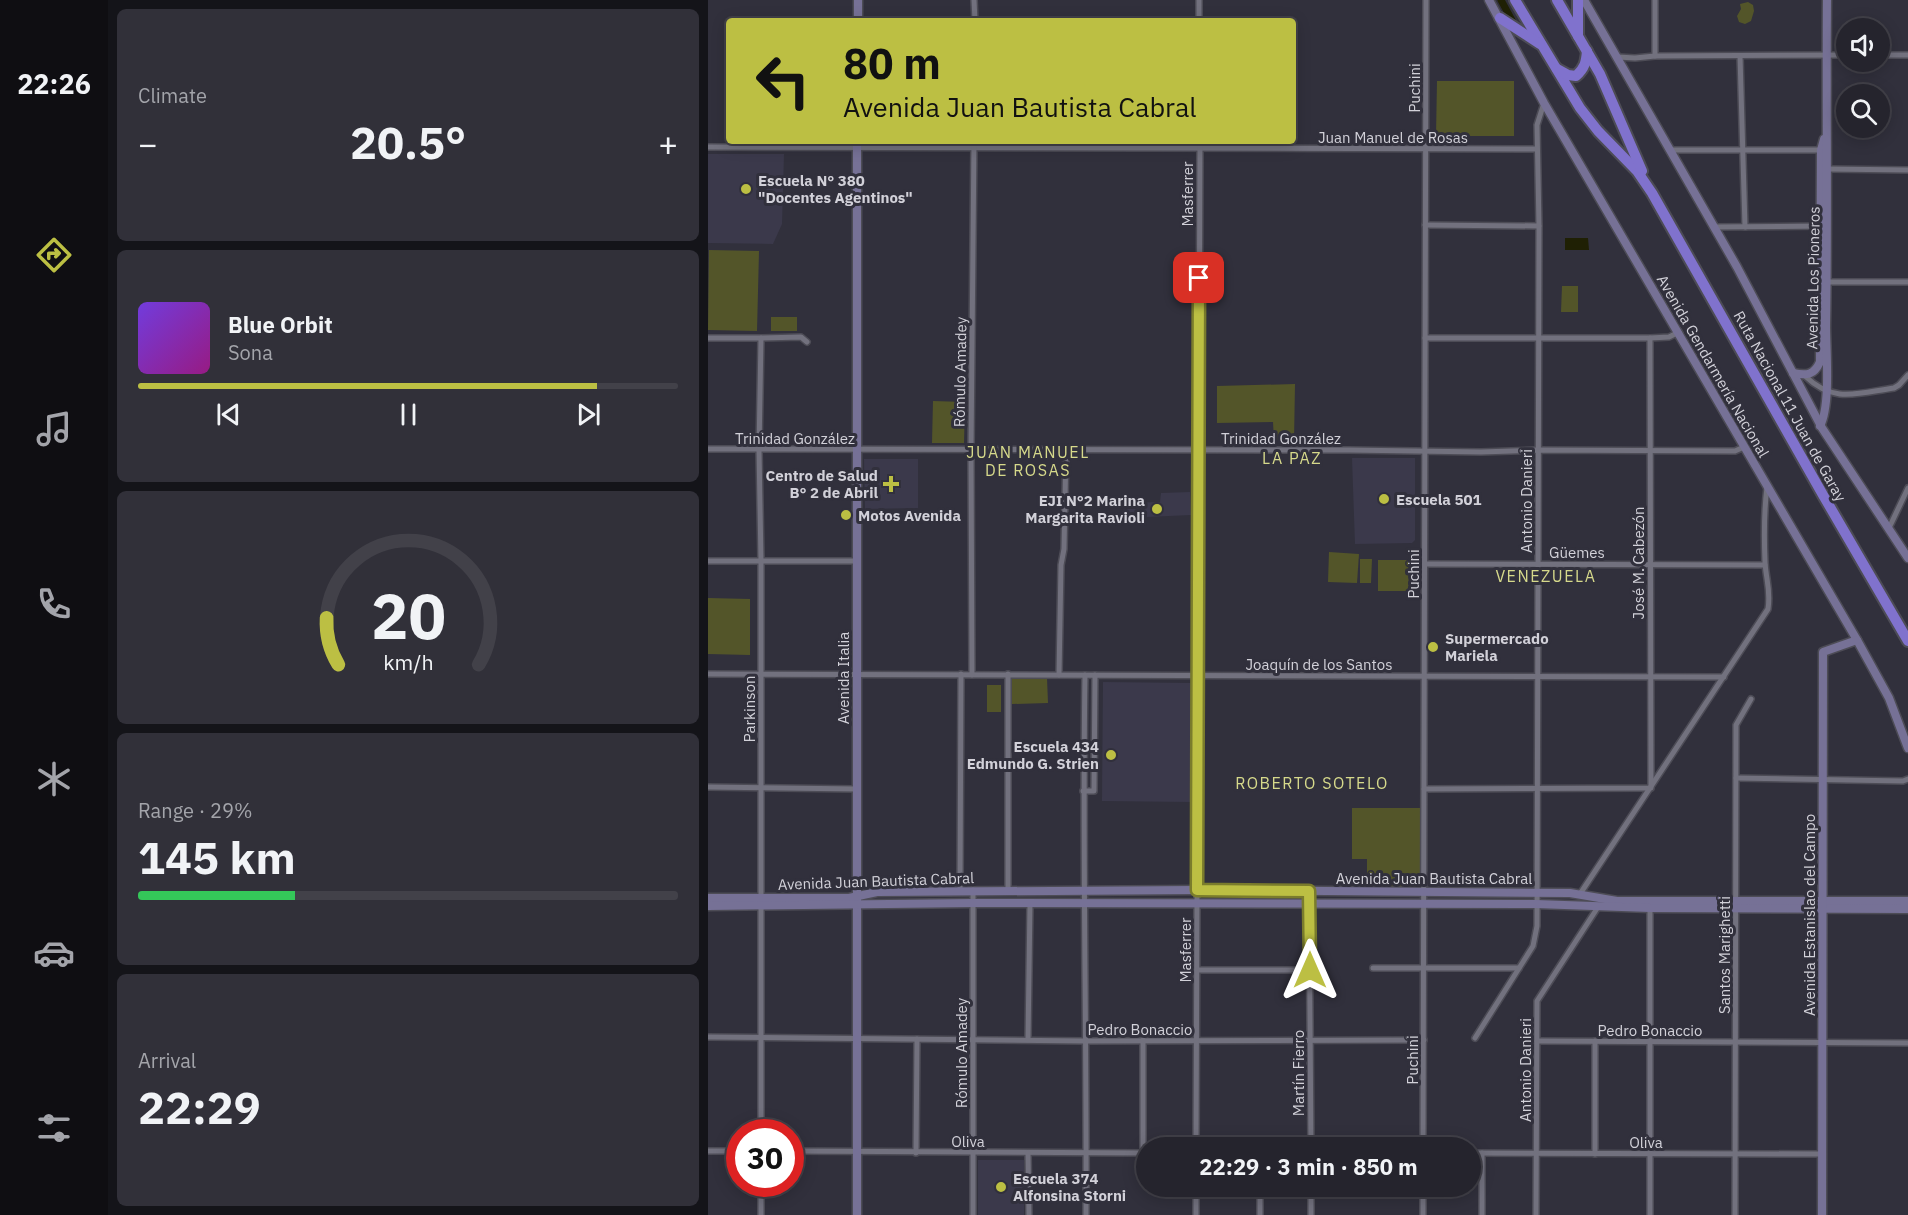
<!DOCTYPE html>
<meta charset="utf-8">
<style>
body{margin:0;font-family:"IBM Plex Sans",sans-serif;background:#313039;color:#f1f3f6;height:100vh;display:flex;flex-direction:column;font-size:22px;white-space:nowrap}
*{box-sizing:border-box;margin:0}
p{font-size:20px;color:#a3a4aa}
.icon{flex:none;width:33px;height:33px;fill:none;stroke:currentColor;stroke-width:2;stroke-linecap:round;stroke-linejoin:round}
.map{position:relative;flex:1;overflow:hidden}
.sheet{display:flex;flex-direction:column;gap:9px;padding:9px;background:#141419;width:600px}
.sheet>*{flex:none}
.top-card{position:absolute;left:18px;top:18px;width:570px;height:126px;border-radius:6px;box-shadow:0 3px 15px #0003,0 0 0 2px #424149;background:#bcbf43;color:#111;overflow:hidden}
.controls{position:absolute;left:1128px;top:18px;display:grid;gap:12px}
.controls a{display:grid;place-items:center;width:54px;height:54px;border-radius:50%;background:#25242d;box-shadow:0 3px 15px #0003,0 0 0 2px #424149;font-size:30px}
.speed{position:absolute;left:18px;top:1119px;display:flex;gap:12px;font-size:30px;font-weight:700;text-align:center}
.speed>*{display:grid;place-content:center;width:78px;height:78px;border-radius:50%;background:#25242d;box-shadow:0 3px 15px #0003,0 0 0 2px #424149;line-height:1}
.speed .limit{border:9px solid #d22;background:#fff;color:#111}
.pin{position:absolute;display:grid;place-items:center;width:51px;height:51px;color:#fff;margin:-26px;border-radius:12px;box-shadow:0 3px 9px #0006}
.me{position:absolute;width:66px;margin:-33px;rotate:0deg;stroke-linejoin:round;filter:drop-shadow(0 0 4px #0008)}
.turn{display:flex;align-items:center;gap:21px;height:126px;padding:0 18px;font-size:27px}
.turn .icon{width:78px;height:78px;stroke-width:2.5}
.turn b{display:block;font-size:42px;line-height:51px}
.big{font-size:45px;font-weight:700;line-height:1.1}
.sheet .widget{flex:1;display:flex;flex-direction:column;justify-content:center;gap:9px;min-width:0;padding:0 21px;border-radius:9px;background:#313039}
.sheet .dial{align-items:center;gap:0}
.dial svg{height:156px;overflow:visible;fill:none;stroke:#424149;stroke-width:7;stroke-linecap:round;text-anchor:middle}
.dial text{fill:#f1f3f6;stroke:none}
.song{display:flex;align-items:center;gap:18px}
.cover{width:72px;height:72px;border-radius:9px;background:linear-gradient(135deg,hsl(260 70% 55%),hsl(310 70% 35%))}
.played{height:6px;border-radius:3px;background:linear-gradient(90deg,#bcbf43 85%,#424149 85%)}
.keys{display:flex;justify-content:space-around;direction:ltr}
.heat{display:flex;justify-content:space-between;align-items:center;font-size:33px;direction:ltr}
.charge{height:9px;border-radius:4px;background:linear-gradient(90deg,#34c759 29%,#424149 0)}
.trip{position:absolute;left:428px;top:1137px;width:345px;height:60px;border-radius:30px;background:#25242d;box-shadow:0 3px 15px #0003,0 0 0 2px #424149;font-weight:700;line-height:60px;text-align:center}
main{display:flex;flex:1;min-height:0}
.tab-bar{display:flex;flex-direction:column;width:108px;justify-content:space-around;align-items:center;background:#0f0e12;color:#a3a4aa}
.tab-bar .icon{width:42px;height:42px}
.tab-bar .on{color:#bcbf43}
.tab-bar b{font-size:27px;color:#f1f3f6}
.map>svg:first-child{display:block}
.built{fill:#3b394b}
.green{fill:#535529}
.water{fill:#1f2004}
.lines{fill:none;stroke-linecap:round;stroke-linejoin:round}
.canal{stroke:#1f2004;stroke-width:7}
.street-casing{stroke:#4d4c56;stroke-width:8}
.secondary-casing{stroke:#4d4c56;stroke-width:11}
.highway-casing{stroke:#4d4c56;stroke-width:14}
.street{stroke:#72717e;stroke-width:5}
.secondary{stroke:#767196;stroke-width:8}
.highway{stroke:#8072cd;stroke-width:10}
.route-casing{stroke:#7a7c2c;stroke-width:15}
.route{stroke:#bcbf43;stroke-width:10}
.poi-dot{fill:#bcbf43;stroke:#31303c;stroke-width:2}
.labels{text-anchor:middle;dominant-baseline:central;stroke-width:6;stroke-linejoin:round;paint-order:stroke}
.street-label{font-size:15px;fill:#d2d1d9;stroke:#31303c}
.poi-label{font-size:15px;font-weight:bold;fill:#d2d1d9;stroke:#31303c;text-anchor:start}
.neighbourhood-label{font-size:16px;letter-spacing:1.5px;fill:#d6d98b;stroke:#31303c}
</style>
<main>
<nav class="tab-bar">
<b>22:26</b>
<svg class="icon on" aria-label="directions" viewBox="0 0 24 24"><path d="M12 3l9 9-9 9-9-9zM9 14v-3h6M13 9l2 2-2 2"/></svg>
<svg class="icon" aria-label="music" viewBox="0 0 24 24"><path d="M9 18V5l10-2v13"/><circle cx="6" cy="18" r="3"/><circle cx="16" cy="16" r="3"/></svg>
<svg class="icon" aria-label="phone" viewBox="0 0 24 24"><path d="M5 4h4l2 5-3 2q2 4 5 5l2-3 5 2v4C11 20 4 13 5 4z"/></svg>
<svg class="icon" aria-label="climate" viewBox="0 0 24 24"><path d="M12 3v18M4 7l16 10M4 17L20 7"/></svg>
<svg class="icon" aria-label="car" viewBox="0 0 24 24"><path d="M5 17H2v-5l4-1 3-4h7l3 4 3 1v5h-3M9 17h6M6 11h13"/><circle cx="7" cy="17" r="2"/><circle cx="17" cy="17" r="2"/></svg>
<svg class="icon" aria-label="filters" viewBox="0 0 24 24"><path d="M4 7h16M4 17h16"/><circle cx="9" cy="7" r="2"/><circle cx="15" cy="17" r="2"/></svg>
</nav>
<section class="sheet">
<div class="widget"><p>Climate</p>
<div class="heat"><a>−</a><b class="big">20.5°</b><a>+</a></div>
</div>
<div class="widget">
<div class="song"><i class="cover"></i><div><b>Blue Orbit</b><p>Sona</p></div></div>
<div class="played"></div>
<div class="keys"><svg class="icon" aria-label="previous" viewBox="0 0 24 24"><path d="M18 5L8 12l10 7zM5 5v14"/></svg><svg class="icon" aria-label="pause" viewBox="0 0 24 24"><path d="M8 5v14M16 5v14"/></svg><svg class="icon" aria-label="next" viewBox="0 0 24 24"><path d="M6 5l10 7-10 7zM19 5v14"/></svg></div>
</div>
<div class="widget dial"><svg viewBox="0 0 100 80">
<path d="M14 69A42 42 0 1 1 86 69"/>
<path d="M14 69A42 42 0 0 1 8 45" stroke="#bcbf43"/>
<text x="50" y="56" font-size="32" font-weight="700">20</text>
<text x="50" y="72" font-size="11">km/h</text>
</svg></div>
<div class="widget"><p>Range · 29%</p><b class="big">145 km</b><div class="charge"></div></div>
<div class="widget"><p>Arrival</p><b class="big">22:29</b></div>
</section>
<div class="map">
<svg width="1200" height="1215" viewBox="0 0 1200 1215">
<rect width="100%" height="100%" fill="#31303c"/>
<!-- built -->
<g class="built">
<polygon points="0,154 76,154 74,224 65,244 0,243"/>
<polygon points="644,458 707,458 707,540 704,543 647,544"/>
<polygon points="156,459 210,459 210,508 157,509"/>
<polygon points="482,492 483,515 416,518 415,503 452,502 453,493"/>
<polygon points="395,682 484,683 483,802 394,801"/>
<rect x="270" y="1160" width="46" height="55"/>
</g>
<!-- green -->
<g class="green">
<polygon points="1040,2 1045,5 1046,11 1043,21 1037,24 1031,22 1029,16 1033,9 1032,4"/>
<polygon points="729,81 806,81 806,136 728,136"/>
<polygon points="1,250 51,251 49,331 0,330"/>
<polygon points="854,286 870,286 870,312 853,312"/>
<rect x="63" y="317" width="26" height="14"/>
<polygon points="587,384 586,441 566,440 565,422 509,423 509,386"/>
<polygon points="225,401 257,402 256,443 224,443"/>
<polygon points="621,552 651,554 649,583 620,582"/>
<polygon points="652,559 664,559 663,583 652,583"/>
<polygon points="670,560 706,560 705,591 670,591"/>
<polygon points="0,598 42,599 42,655 0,654"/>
<polygon points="304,678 339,678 340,703 304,704"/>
<rect x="279" y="685" width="14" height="27"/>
<polygon points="644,808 712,808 712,888 659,888 659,859 644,859"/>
</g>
<!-- water -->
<polygon class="water" points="857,238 880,238 881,250 857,250"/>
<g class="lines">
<!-- canal -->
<polyline class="canal" points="793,0 806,24"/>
<!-- street casing -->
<g class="street-casing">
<g id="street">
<polyline points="266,0 267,21"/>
<polyline points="491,0 491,21"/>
<polyline points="1172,55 1200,55"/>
<polyline points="947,56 947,0"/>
<polyline points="1032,56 1037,227"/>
<polyline points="910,57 927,58 947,56 1138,55"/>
<polyline points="0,147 829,149"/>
<polyline points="961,150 1115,150"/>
<polyline points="1120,169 1200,170"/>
<polyline points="717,225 831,226"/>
<polyline points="1005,227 1115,226"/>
<polyline points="1117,282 1200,282"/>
<polyline points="0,338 53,338 51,450 53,561 53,1132"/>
<polyline points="53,338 93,337 99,342"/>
<polyline points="717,338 942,338 961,337 971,332"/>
<path d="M1097,376C1126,404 1150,393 1186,388L1191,385L1200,375"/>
<polyline points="0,449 641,450 773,452 830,450 1027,451 1036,447"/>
<polyline points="1181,528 1200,488"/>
<polyline points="0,561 149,561"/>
<polyline points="717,564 1057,565"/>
<polyline points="0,674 1016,677"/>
<polyline points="264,675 263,450 266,141"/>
<polyline points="351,675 353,565 356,549 358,450"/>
<path d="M377,675C374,855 379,1035 378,1215"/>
<polyline points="1028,778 1195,781 1200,779"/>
<polyline points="0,787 149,789"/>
<polyline points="716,789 943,788 942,338"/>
<polyline points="375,791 386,791 387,675"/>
<polyline points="265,890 265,1215"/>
<polyline points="252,891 253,674"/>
<polyline points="300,891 300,674"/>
<polyline points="601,891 603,1148"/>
<path d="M872,894L1060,609C1063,590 1058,580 1057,562C1056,538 1056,511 1059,487"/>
<polyline points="665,968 811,968"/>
<polyline points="489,970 602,970"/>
<polyline points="0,1037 377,1041 716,1040"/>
<polyline points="767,1038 825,946 829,926 831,226 829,125 836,103"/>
<polyline points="320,1039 322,904"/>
<polyline points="435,1040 435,1153"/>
<polyline points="829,1041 1200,1043"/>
<polyline points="488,1148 492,141"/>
<polyline points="715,1148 718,0"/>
<polyline points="0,1151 32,1151"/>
<polyline points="82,1151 438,1153"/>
<polyline points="208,1153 209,1039"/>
<polyline points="320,1153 321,1215"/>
<polyline points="762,1153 1114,1154"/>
<polyline points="774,1153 774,1215"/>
<polyline points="887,1154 887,1041"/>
<polyline points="53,1184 53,1215"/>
<polyline points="552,1186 552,1215"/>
<polyline points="603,1186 603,1215"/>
<polyline points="488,1215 488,1186"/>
<polyline points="715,1215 715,1192 718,1186"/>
<polyline points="828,1215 829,1001 890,907"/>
<polyline points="942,1215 942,906"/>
<polyline points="1027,1215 1028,725 1043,699"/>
</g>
</g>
<!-- secondary casing -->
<g class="secondary-casing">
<g id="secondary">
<polyline points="781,0 836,103 1149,640 1181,698 1200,748"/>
<polyline points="876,0 1029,267 1114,428 1200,558"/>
<polyline points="150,21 150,0"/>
<polyline points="149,141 149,1215"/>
<path d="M1085,373C1099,376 1106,375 1112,362L1113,150L1116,139"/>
<path d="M1112,426C1123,405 1118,351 1118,326C1120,217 1118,109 1119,0"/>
<polyline points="0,898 141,898 169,892 489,890 862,893 909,901 1200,901"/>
<polyline points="0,906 265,903 828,904 942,908 1200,909"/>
<polyline points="1114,1215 1115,652 1149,640"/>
</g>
</g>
<!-- highway casing -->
<g class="highway-casing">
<g id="highway">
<polyline points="807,0 872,108 890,131 929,171 944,193 1115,495 1200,641"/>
<polyline points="849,0 892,74 934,171"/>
<polyline points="870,0 870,36"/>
<polyline points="792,18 832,44"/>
<path d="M849,69L860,75L868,76C877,68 878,62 879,51"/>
</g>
</g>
<!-- street -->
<use href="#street" class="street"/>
<!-- secondary -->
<use href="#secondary" class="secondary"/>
<!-- highway -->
<use href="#highway" class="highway"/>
</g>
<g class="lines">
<!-- route casing -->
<g class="route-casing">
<polyline id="route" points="491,278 489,890 601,891 602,970"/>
</g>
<!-- route -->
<use href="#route" class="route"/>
</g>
<!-- markers -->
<g class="poi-dot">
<circle cx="38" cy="189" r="6"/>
<path d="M180 475h6v6h6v6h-6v6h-6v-6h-6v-6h6z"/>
<circle cx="676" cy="499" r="6"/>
<circle cx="449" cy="509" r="6"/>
<circle cx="138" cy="515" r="6"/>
<circle cx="725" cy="647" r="6"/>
<circle cx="403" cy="755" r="6"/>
<circle cx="293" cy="1187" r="6"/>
</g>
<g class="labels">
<!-- street labels -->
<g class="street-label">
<text transform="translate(706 88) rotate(-90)">Puchini</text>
<text x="685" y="137">Juan Manuel de Rosas</text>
<text transform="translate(479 194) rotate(-90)">Masferrer</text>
<text transform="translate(1105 278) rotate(-89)">Avenida Los Pioneros</text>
<text transform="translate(1005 366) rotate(60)">Avenida Gendarmería Nacional</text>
<text transform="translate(252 372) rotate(-89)">Rómulo Amadey</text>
<text transform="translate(1082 406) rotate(61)">Ruta Nacional 11 Juan de Garay</text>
<text x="87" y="438">Trinidad González</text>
<text x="573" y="438">Trinidad González</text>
<text transform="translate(818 501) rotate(-90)">Antonio Danieri</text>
<text x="869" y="552">Güemes</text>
<text transform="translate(930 563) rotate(-90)">José M. Cabezón</text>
<text transform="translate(705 574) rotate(-90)">Puchini</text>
<text x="611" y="664">Joaquín de los Santos</text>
<text transform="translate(135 678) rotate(-90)">Avenida Italia</text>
<text transform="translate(41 709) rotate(-90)">Parkinson</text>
<text x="726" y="878">Avenida Juan Bautista Cabral</text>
<text transform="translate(168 881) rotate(-2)">Avenida Juan Bautista Cabral</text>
<text transform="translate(1101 915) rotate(-90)">Avenida Estanislao del Campo</text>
<text transform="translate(477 950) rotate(-90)">Masferrer</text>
<text transform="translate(1016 955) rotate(-90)">Santos Marighetti</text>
<text x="432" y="1029">Pedro Bonaccio</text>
<text x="942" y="1030">Pedro Bonaccio</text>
<text transform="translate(253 1053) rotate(-90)">Rómulo Amadey</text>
<text transform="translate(704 1060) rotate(-90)">Puchini</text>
<text transform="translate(817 1070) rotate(-90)">Antonio Danieri</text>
<text transform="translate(590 1073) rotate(-90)">Martín Fierro</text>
<text x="260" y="1141">Oliva</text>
<text x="938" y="1142">Oliva</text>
</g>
<!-- poi labels -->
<g class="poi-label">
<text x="50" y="180">Escuela N° 380<tspan x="50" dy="17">"Docentes Agentinos"</tspan></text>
<text x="170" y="475" text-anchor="end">Centro de Salud<tspan x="170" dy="17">B° 2 de Abril</tspan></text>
<text x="688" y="499">Escuela 501</text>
<text x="437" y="500" text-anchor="end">EJI N°2 Marina<tspan x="437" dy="17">Margarita Ravioli</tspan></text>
<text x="150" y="515">Motos Avenida</text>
<text x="737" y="638">Supermercado<tspan x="737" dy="17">Mariela</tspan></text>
<text x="391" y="746" text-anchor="end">Escuela 434<tspan x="391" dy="17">Edmundo G. Strien</tspan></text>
<text x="305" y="1178">Escuela 374<tspan x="305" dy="17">Alfonsina Storni</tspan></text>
</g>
<!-- neighbourhood labels -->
<g class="neighbourhood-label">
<text x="320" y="452">JUAN MANUEL<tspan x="320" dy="18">DE ROSAS</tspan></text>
<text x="584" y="458">LA PAZ</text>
<text x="838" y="576">VENEZUELA</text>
<text x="604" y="783">ROBERTO SOTELO</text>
</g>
</g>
</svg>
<div class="controls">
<a><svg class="icon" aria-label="sound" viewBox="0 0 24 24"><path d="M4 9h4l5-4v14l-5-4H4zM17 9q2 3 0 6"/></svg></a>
<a><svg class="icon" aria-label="search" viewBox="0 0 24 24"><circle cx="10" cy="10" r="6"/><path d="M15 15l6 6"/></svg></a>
</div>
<div class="speed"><div class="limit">30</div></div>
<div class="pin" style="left:491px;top:278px;background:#d93025"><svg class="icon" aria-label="arrive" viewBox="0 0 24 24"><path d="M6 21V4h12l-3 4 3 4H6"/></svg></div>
<svg class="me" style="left:602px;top:970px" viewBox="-20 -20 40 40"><path d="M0-17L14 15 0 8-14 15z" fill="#bcbf43" stroke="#fff" stroke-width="4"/></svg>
<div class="trip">22:29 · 3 min · 850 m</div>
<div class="top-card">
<div class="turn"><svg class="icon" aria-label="left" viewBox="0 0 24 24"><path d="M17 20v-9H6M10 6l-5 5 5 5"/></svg><div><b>80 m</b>Avenida Juan Bautista Cabral</div></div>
</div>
</div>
</main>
